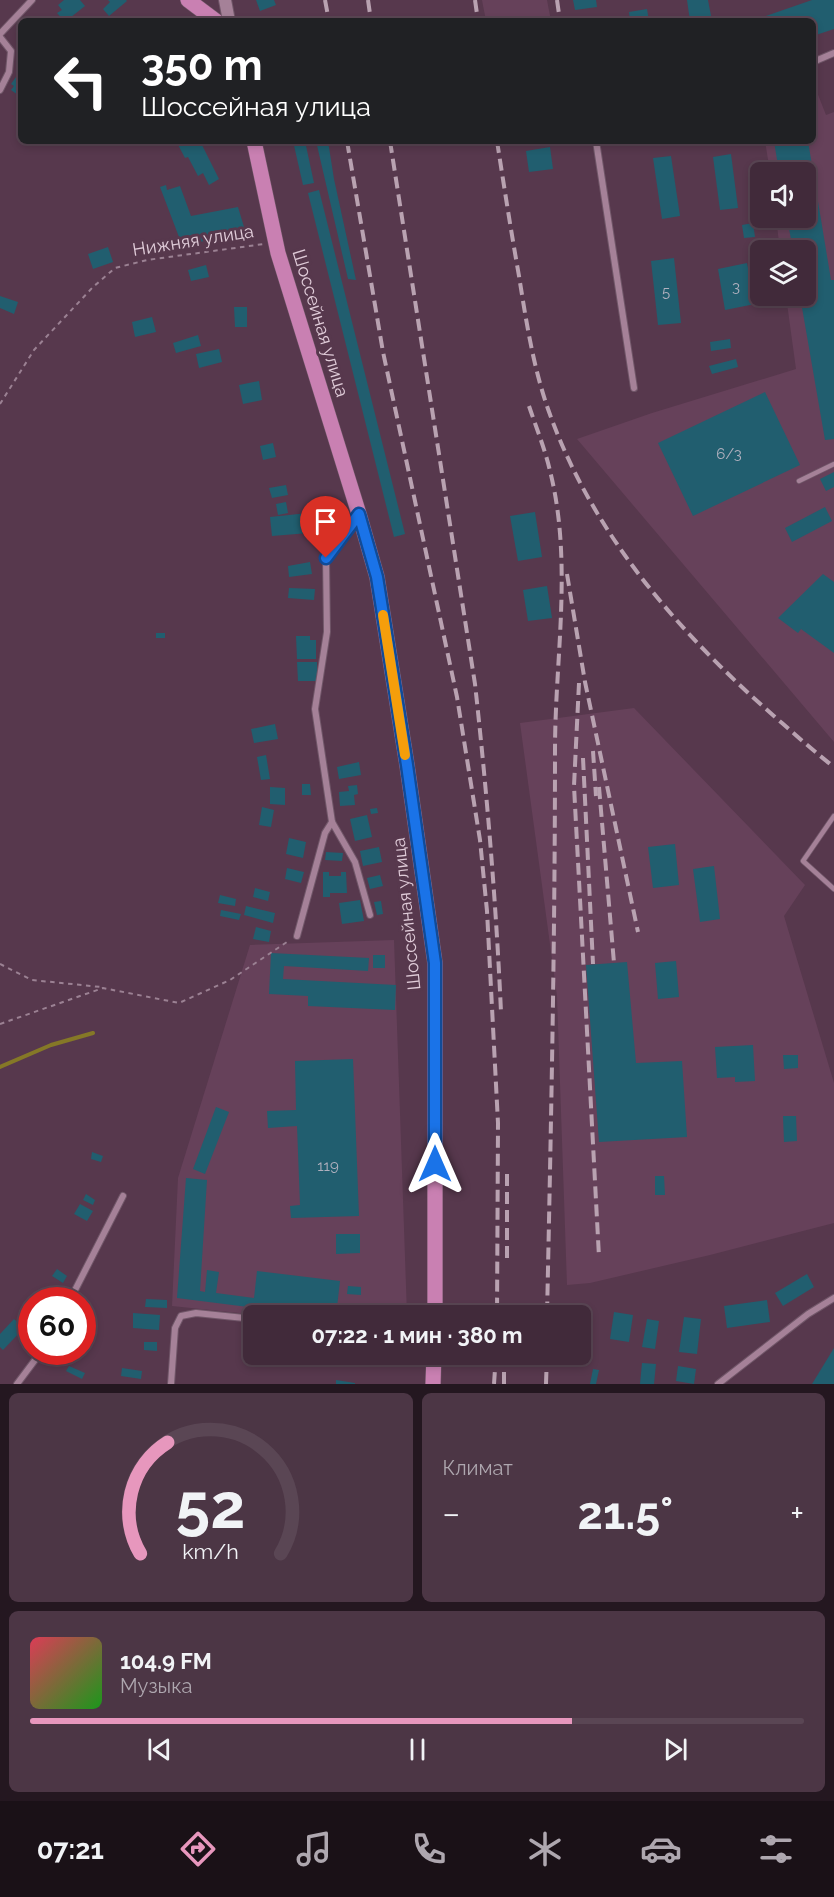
<!DOCTYPE html>
<html lang="ru">
<meta charset="utf-8">
<style>
body{margin:0;font-family:Raleway,sans-serif;background:#4c3645;color:#f1f3f6;height:100vh;display:flex;flex-direction:column;font-size:22px;white-space:nowrap}
*{box-sizing:border-box;margin:0}
p{font-size:20px;color:#aea7af}
.icon{flex:none;width:33px;height:33px;fill:none;stroke:currentColor;stroke-width:2;stroke-linecap:round;stroke-linejoin:round}
.map{position:relative;height:1384px;overflow:hidden}
.side{display:flex;flex-direction:column;gap:9px;padding:9px;background:#241720;flex:1}
.side>*{flex:none}
.hud{position:absolute;left:18px;top:18px;width:798px;height:126px;border-radius:9px;box-shadow:0 3px 9px #0003,0 0 0 2px #5a4654;background:#202124;color:#fff;overflow:hidden}
.tools{position:absolute;left:750px;top:162px;display:grid;gap:12px}
.tools a{display:grid;place-items:center;width:66px;height:66px;border-radius:9px;background:#412a3a;box-shadow:0 3px 9px #0003,0 0 0 2px #5a4654;font-size:30px}
.speed{position:absolute;left:18px;top:1287px;display:flex;gap:12px;font-size:30px;font-weight:700;text-align:center}
.speed>*{display:grid;place-content:center;width:78px;height:78px;border-radius:50%;background:#412a3a;box-shadow:0 3px 9px #0003,0 0 0 2px #5a4654;line-height:1}
.speed .limit{border:9px solid #d22;background:#fff;color:#111}
.pin{position:absolute;display:grid;place-items:center;width:51px;height:51px;color:#fff;margin:-62px -26px;border-radius:50% 50% 50% 0;rotate:-45deg;box-shadow:0 0 6px #0007}
.pin .icon{rotate:45deg}
.me{position:absolute;width:66px;margin:-33px;rotate:0deg;stroke-linejoin:round;filter:drop-shadow(0 0 4px #0008)}
.turn{display:flex;align-items:center;gap:21px;height:126px;padding:0 24px;font-size:27px}
.turn .icon{width:78px;height:78px;stroke-width:2.5}
.turn b{display:block;font-size:42px;line-height:51px}
.big{font-size:45px;font-weight:700;line-height:1.1}
.side .widget{flex:1;display:flex;flex-direction:column;justify-content:center;gap:9px;min-width:0;padding:0 21px;border-radius:9px;background:#4c3645}
.side .dial{align-items:center;gap:0}
.dial svg{height:156px;overflow:visible;fill:none;stroke:#5a4654;stroke-width:7;stroke-linecap:round;text-anchor:middle}
.dial text{fill:#f1f3f6;stroke:none}
.song{display:flex;align-items:center;gap:18px}
.cover{width:72px;height:72px;border-radius:9px;background:linear-gradient(135deg,hsl(350 70% 55%),hsl(120 70% 35%))}
.played{height:6px;border-radius:3px;background:linear-gradient(90deg,#e797bd 70%,#5a4654 70%)}
.keys{display:flex;justify-content:space-around;direction:ltr}
.heat{display:flex;justify-content:space-between;align-items:center;font-size:33px;direction:ltr}
.side .tiles{flex:1;display:grid;gap:9px;grid-template-columns:1fr 1fr}
.widget:last-child{grid-column:span 2}
.trip{position:absolute;left:243px;top:1305px;width:348px;height:60px;border-radius:9px;background:#412a3a;box-shadow:0 3px 9px #0003,0 0 0 2px #5a4654;font-weight:700;line-height:60px;text-align:center}
.tabs{display:flex;height:96px;justify-content:space-around;align-items:center;background:#1a1117;color:#aea7af}
.tabs .icon{width:42px;height:42px}
.tabs .current{color:#e797bd}
.tabs b{font-size:27px;color:#f1f3f6}
.map>svg:first-child{display:block}
.built{fill:#66415a}
.lines{fill:none;stroke-linecap:round;stroke-linejoin:round}
.stream{stroke:#857827;stroke-width:4}
.building{fill:#215e6f}
.lane-casing{stroke:#705668;stroke-width:6}
.street-casing{stroke:#705668;stroke-width:8}
.secondary-casing{stroke:#705668;stroke-width:14}
.primary-casing{stroke:#705668;stroke-width:16}
.path{stroke:#9b8193;stroke-width:2;stroke-dasharray:4.5 4.5;stroke-linecap:butt}
.lane{stroke:#a58198;stroke-width:4.5}
.street{stroke:#a58198;stroke-width:6}
.secondary{stroke:#a58198;stroke-width:12}
.primary{stroke:#c980b2;stroke-width:15}
.rail{stroke:#b9a2b1;stroke-width:4;stroke-dasharray:12 6;stroke-linecap:butt}
.route-casing{stroke:#114b97;stroke-width:15}
.route{stroke:#1a73e8;stroke-width:10}
.slow{stroke:#f59e0b;stroke-width:10}
.labels{text-anchor:middle;dominant-baseline:central;stroke-width:6;stroke-linejoin:round;paint-order:stroke}
.number-label{font-size:15px;fill:#b0b0be}
.street-label{font-size:18px;fill:#e0ccd9;stroke:#57384d}
</style>
<div class="map">
<svg width="834" height="1384" viewBox="0 0 834 1384">
<rect width="100%" height="100%" fill="#57384d"/>
<!-- built -->
<g class="built">
<polygon points="482,0 547,0 551,21 486,21"/>
<polygon points="813,82 826,115 834,112 834,742 577,439 652,413 796,369 786,296 806,296 806,250 780,250 776,218 806,218 806,172 770,172 765,141 813,141"/>
<polygon points="634,708 805,885 784,916 834,1083 834,1223 710,1255 590,1283 567,1285 557,996 520,723"/>
<polygon points="394,940 407,1315 267,1316 172,1306 178,1178 250,945"/>
</g>
<g class="lines">
<!-- stream -->
<polyline class="stream" points="0,1067 51,1045 93,1033"/>
</g>
<!-- building -->
<g class="building">
<polygon points="64,0 80,0 85,6 66,21 64,21 57,13 62,10 58,5"/>
<polygon points="108,0 126,0 127,1 109,16 103,9 110,2"/>
<polygon points="256,0 274,0 276,5 260,11"/>
<polygon points="573,0 596,0 597,7 575,10"/>
<polygon points="687,0 708,0 712,21 690,21"/>
<polygon points="812,0 834,0 834,29 813,36 813,21 764,21 763,17"/>
<polygon points="647,9 649,21 630,21 629,12"/>
<polygon points="16,77 21,81 21,91 18,95 11,90 14,86 11,84"/>
<polygon points="176,141 200,141 219,179 209,185 203,173 198,176 188,157 185,158"/>
<polygon points="293,141 305,141 314,183 303,185"/>
<polygon points="316,141 328,141 334,179 356,280 348,279"/>
<polygon points="712,141 728,141 728,142 713,145"/>
<polygon points="774,141 808,141 831,280 834,280 834,439 825,440 800,296 806,296 806,250 793,250 787,218 806,218 806,172 779,172"/>
<polygon points="550,147 553,169 529,172 526,151"/>
<polygon points="731,154 738,208 720,210 713,157"/>
<polygon points="671,156 680,216 662,219 653,158"/>
<polygon points="166,185 167,190 180,186 191,216 238,207 244,227 232,230 234,236 182,245 160,187"/>
<polygon points="319,190 405,534 394,537 308,193"/>
<polygon points="753,223 755,237 744,238 742,225"/>
<polygon points="108,247 113,262 93,269 88,254"/>
<polygon points="674,258 681,323 658,325 651,261"/>
<polygon points="747,263 755,304 725,310 718,269"/>
<polygon points="206,265 209,277 191,281 188,270"/>
<polygon points="0,296 18,302 14,314 0,308"/>
<polygon points="234,307 247,307 247,327 235,327"/>
<polygon points="152,317 156,332 135,337 132,322"/>
<polygon points="198,335 201,346 176,353 173,343"/>
<polygon points="730,339 731,348 711,351 710,342"/>
<polygon points="219,349 222,362 199,368 196,354"/>
<polygon points="736,359 738,367 712,374 709,366"/>
<polygon points="259,381 262,400 243,404 239,385"/>
<polygon points="765,392 800,465 693,516 658,443"/>
<polygon points="273,443 276,457 263,460 260,446"/>
<polygon points="834,472 834,487 826,491 820,479"/>
<polygon points="286,485 288,495 272,498 269,488"/>
<polygon points="286,502 288,513 278,515 276,504"/>
<polygon points="825,507 832,521 792,542 785,528"/>
<polygon points="535,512 542,557 518,561 510,516"/>
<polygon points="308,513 309,533 272,536 270,517"/>
<polygon points="310,562 312,574 289,577 288,566"/>
<polygon points="823,574 834,582 834,653 801,629 798,633 778,618"/>
<polygon points="547,586 552,618 528,621 523,590"/>
<polygon points="289,588 315,589 314,600 288,598"/>
<rect x="156" y="633" width="9" height="5"/>
<polygon points="296,636 310,636 310,640 316,640 316,659 297,659"/>
<polygon points="297,662 317,662 317,681 298,681"/>
<polygon points="275,724 278,739 254,743 251,729"/>
<polygon points="266,755 270,779 261,780 257,757"/>
<polygon points="359,762 361,775 339,779 337,767"/>
<polygon points="302,784 310,784 311,795 302,795"/>
<polygon points="357,785 358,794 354,795 355,805 340,806 339,792 349,791 348,786"/>
<polygon points="270,787 285,788 285,805 270,804"/>
<polygon points="262,807 274,810 271,827 259,825"/>
<polygon points="377,808 378,813 371,814 370,809"/>
<polygon points="367,815 372,837 355,841 350,819"/>
<polygon points="289,838 306,842 303,858 286,854"/>
<polygon points="675,844 679,885 653,888 648,847"/>
<polygon points="379,847 382,862 363,866 360,851"/>
<polygon points="326,852 343,853 342,861 325,860"/>
<polygon points="714,866 720,919 700,922 693,869"/>
<polygon points="287,868 304,872 301,883 285,879"/>
<polygon points="323,872 329,872 329,876 341,876 341,872 346,872 347,893 330,893 330,897 323,897"/>
<polygon points="380,875 383,886 370,889 367,878"/>
<polygon points="255,888 270,892 268,901 253,897"/>
<polygon points="220,895 236,899 235,906 218,903"/>
<polygon points="360,900 364,921 342,924 339,903"/>
<polygon points="381,901 383,914 377,915 374,902"/>
<polygon points="246,906 275,913 273,923 244,915"/>
<polygon points="221,910 241,914 239,920 220,916"/>
<polygon points="256,927 271,931 269,942 253,939"/>
<polygon points="271,953 369,958 368,971 284,966 283,979 396,985 395,1010 308,1006 308,996 269,994"/>
<rect x="373" y="955" width="12" height="13"/>
<polygon points="676,961 679,997 658,999 655,963"/>
<polygon points="627,962 636,1063 682,1061 687,1137 599,1142 586,965"/>
<polygon points="753,1045 755,1081 735,1082 735,1077 717,1078 715,1047"/>
<polygon points="783,1055 798,1055 798,1068 784,1069"/>
<polygon points="353,1059 359,1216 291,1218 290,1206 300,1205 297,1126 268,1128 267,1111 296,1110 295,1061"/>
<polygon points="216,1107 229,1112 205,1174 193,1169"/>
<polygon points="783,1116 796,1116 797,1141 784,1142"/>
<polygon points="92,1152 103,1156 101,1162 91,1159"/>
<polygon points="655,1176 664,1176 665,1195 655,1195"/>
<polygon points="186,1178 207,1180 200,1291 205,1292 207,1270 219,1272 216,1293 254,1298 257,1271 340,1281 336,1316 320,1316 177,1298"/>
<polygon points="86,1194 95,1200 93,1205 83,1200"/>
<polygon points="80,1204 93,1211 87,1221 74,1214"/>
<polygon points="336,1234 360,1234 360,1253 336,1254"/>
<polygon points="57,1269 67,1276 63,1283 52,1276"/>
<polygon points="807,1274 814,1287 783,1306 775,1293"/>
<polygon points="348,1286 361,1287 361,1295 347,1294"/>
<polygon points="146,1299 167,1300 167,1308 145,1307"/>
<polygon points="767,1300 770,1322 727,1328 724,1306"/>
<polygon points="614,1312 633,1315 629,1342 610,1339"/>
<polygon points="133,1313 160,1315 159,1330 133,1328"/>
<polygon points="684,1317 701,1319 697,1354 679,1352"/>
<polygon points="14,1319 24,1328 3,1350 0,1347 0,1334"/>
<polygon points="647,1319 659,1321 655,1349 642,1347"/>
<polygon points="144,1342 157,1342 157,1351 144,1350"/>
<polygon points="834,1348 834,1384 812,1384"/>
<polygon points="642,1363 656,1364 654,1384 640,1384"/>
<polygon points="69,1366 85,1373 82,1379 66,1371"/>
<polygon points="678,1366 696,1369 694,1384 676,1381"/>
<polygon points="122,1368 142,1371 141,1379 121,1376"/>
<polygon points="593,1369 599,1370 596,1384 590,1384"/>
<polygon points="336,1380 355,1383 355,1384 336,1384"/>
</g>
<g class="lines">
<!-- lane casing -->
<g class="lane-casing">
<g id="lane">
<polyline points="799,481 834,464"/>
<polyline points="834,816 803,861 834,889"/>
</g>
</g>
<!-- street casing -->
<g class="street-casing">
<g id="street">
<polyline points="0,34 32,0"/>
<polyline points="0,37 11,51 9,72 0,90"/>
<polyline points="813,62 834,53"/>
<polyline points="596,141 634,388"/>
<polyline points="357,517 326,558 327,632 315,709 332,822 355,862 370,915"/>
<polyline points="297,936 325,833 332,822"/>
<polyline points="70,1300 123,1196"/>
<polyline points="17,1384 41,1352"/>
<polyline points="171,1384 175,1328 181,1316 196,1313 254,1319"/>
<polyline points="718,1384 808,1314 834,1298"/>
</g>
</g>
<!-- secondary casing -->
<g class="secondary-casing">
<polyline id="secondary" points="225,0 229,21"/>
</g>
<!-- primary casing -->
<g class="primary-casing">
<g id="primary">
<polyline points="188,0 216,21"/>
<polyline points="254,141 278,253 359,514 377,577 407,765 435,963 435,1316"/>
<polyline points="433,1384 434,1354"/>
</g>
</g>
<!-- path -->
<g class="path">
<polyline points="0,404 34,350 93,287 115,268 147,260 264,244"/>
<polyline points="0,964 32,980 101,987"/>
<polyline points="0,1024 103,988 179,1003 230,980 290,940"/>
</g>
<!-- lane -->
<use href="#lane" class="lane"/>
<!-- street -->
<use href="#street" class="street"/>
<!-- secondary -->
<use href="#secondary" class="secondary"/>
<!-- primary -->
<use href="#primary" class="primary"/>
<!-- rail -->
<g class="rail">
<polyline points="325,0 329,21"/>
<polyline points="368,0 371,21"/>
<polyline points="475,0 478,21"/>
<polyline points="557,0 560,21"/>
<polyline points="347,141 383,352 457,697 480,840 487,911 498,1123 497,1316"/>
<path d="M390,141L475,684C487,793 496,902 501,1012"/>
<path d="M497,141C504,186 511,231 519,276C526,320 533,366 548,409C592,535 682,637 782,723C799,738 816,753 834,767"/>
<path d="M529,406C536,427 545,449 550,471C573,562 555,658 555,750C555,939 551,1127 547,1316"/>
<polyline points="567,574 585,682 638,932"/>
<polyline points="579,683 574,786 599,1257"/>
<polyline points="593,751 596,796"/>
<polyline points="583,758 593,964"/>
<polyline points="599,787 614,963"/>
<polyline points="507,1174 507,1258"/>
<polyline points="494,1384 496,1354"/>
<polyline points="504,1384 504,1354"/>
<polyline points="546,1384 547,1354"/>
</g>
</g>
<g class="lines">
<!-- route casing -->
<g class="route-casing">
<polyline id="route" points="326,558 359,514 377,577 407,765 435,963 435,1164"/>
</g>
<!-- route -->
<use href="#route" class="route"/>
<!-- slow -->
<polyline class="slow" points="383,615 405,755"/>
</g>
<g class="labels">
<!-- number labels -->
<g class="number-label">
<text x="736" y="287">3</text>
<text x="666" y="292">5</text>
<text x="729" y="454">6/3</text>
<text x="328" y="1166">119</text>
</g>
<!-- street labels -->
<g class="street-label">
<text transform="translate(193 240) rotate(-9)">Нижняя улица</text>
<text transform="translate(321 323) rotate(73)">Шоссейная улица</text>
<text transform="translate(406 914) rotate(-96)">Шоссейная улица</text>
</g>
</g>
</svg>
<div class="tools">
<a><svg class="icon" aria-label="sound" viewBox="0 0 24 24"><path d="M4 9h4l5-4v14l-5-4H4zM17 9q2 3 0 6"/></svg></a>
<a><svg class="icon" aria-label="layers" viewBox="0 0 24 24"><path d="M12 4l9 5-9 5-9-5zM3 14l9 5 9-5"/></svg></a>
</div>
<div class="speed"><div class="limit">60</div></div>
<div class="pin" style="left:326px;top:558px;background:#d93025"><svg class="icon" aria-label="arrive" viewBox="0 0 24 24"><path d="M6 21V4h12l-3 4 3 4H6"/></svg></div>
<svg class="me" style="left:435px;top:1164px" viewBox="-20 -20 40 40"><path d="M0-17L14 15 0 8-14 15z" fill="#1a73e8" stroke="#fff" stroke-width="4"/></svg>
<div class="trip">07:22 · 1 мин · 380 m</div>
<div class="hud">
<div class="turn"><svg class="icon" aria-label="left" viewBox="0 0 24 24"><path d="M17 20v-9H6M10 6l-5 5 5 5"/></svg><div><b>350 m</b>Шоссейная улица</div></div>
</div>
</div>
<section class="side">
<div class="tiles">
<div class="widget dial"><svg viewBox="0 0 100 80">
<path d="M14 69A42 42 0 1 1 86 69"/>
<path d="M14 69A42 42 0 0 1 28 12" stroke="#e797bd"/>
<text x="50" y="56" font-size="32" font-weight="700">52</text>
<text x="50" y="72" font-size="11">km/h</text>
</svg></div>
<div class="widget"><p>Климат</p>
<div class="heat"><a>−</a><b class="big">21.5°</b><a>+</a></div>
</div>
<div class="widget">
<div class="song"><i class="cover"></i><div><b>104.9 FM</b><p>Музыка</p></div></div>
<div class="played"></div>
<div class="keys"><svg class="icon" aria-label="previous" viewBox="0 0 24 24"><path d="M18 5L8 12l10 7zM5 5v14"/></svg><svg class="icon" aria-label="pause" viewBox="0 0 24 24"><path d="M8 5v14M16 5v14"/></svg><svg class="icon" aria-label="next" viewBox="0 0 24 24"><path d="M6 5l10 7-10 7zM19 5v14"/></svg></div>
</div>
</div>
</section>
<nav class="tabs">
<b>07:21</b>
<svg class="icon current" aria-label="directions" viewBox="0 0 24 24"><path d="M12 3l9 9-9 9-9-9zM9 14v-3h6M13 9l2 2-2 2"/></svg>
<svg class="icon" aria-label="music" viewBox="0 0 24 24"><path d="M9 18V5l10-2v13"/><circle cx="6" cy="18" r="3"/><circle cx="16" cy="16" r="3"/></svg>
<svg class="icon" aria-label="phone" viewBox="0 0 24 24"><path d="M5 4h4l2 5-3 2q2 4 5 5l2-3 5 2v4C11 20 4 13 5 4z"/></svg>
<svg class="icon" aria-label="climate" viewBox="0 0 24 24"><path d="M12 3v18M4 7l16 10M4 17L20 7"/></svg>
<svg class="icon" aria-label="car" viewBox="0 0 24 24"><path d="M5 17H2v-5l4-1 3-4h7l3 4 3 1v5h-3M9 17h6M6 11h13"/><circle cx="7" cy="17" r="2"/><circle cx="17" cy="17" r="2"/></svg>
<svg class="icon" aria-label="filters" viewBox="0 0 24 24"><path d="M4 7h16M4 17h16"/><circle cx="9" cy="7" r="2"/><circle cx="15" cy="17" r="2"/></svg>
</nav>
